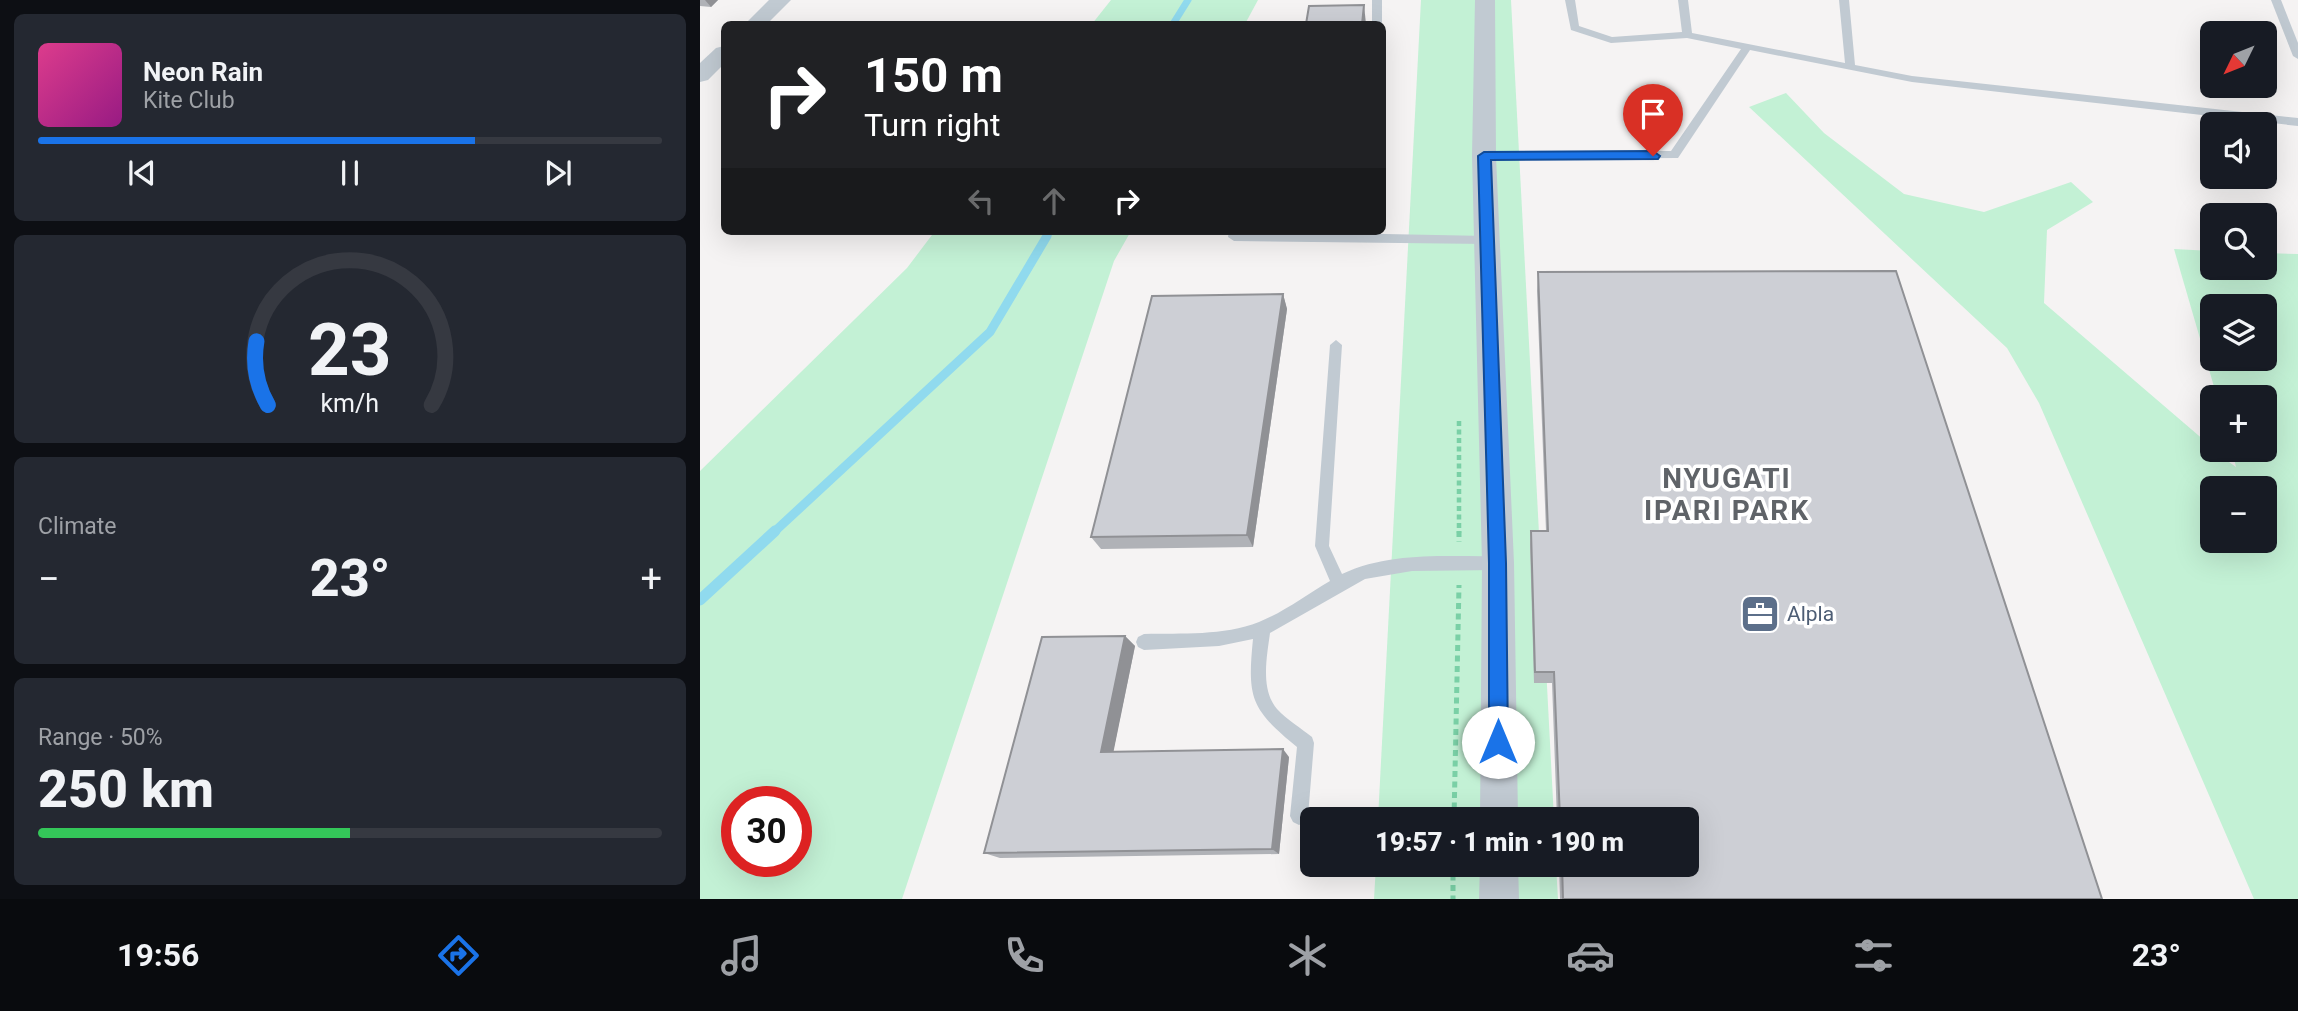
<!DOCTYPE html>
<meta charset="utf-8">
<style>
body{margin:0;font-family:Roboto,sans-serif;background:#242831;color:#f1f3f6;height:100vh;display:flex;flex-direction:column;font-size:26px;white-space:nowrap}
*{box-sizing:border-box;margin:0}
p{font-size:23px;color:#9ea1a6}
.icon{flex:none;width:38px;height:38px;fill:none;stroke:currentColor;stroke-width:2;stroke-linecap:round;stroke-linejoin:round}
.map{position:relative;flex:1;overflow:hidden}
.drawer{display:flex;flex-direction:column;gap:14px;padding:14px;background:#0d0f14;width:700px}
.drawer>*{flex:none}
.banner{position:absolute;left:21px;top:21px;width:665px;height:214px;border-radius:10px;box-shadow:0 7px 28px #0002;background:#202124;color:#fff;overflow:hidden}
.needle{width:46px;rotate:227deg}
.buttons{position:absolute;left:1500px;top:21px;display:grid;gap:14px}
.buttons a{display:grid;place-items:center;width:77px;height:77px;border-radius:10px;background:#171b24;box-shadow:0 7px 28px #0002;font-size:35px}
.speed{position:absolute;left:21px;top:786px;display:flex;gap:14px;font-size:35px;font-weight:700;text-align:center}
.speed>*{display:grid;place-content:center;width:91px;height:91px;border-radius:50%;background:#171b24;box-shadow:0 7px 28px #0002;line-height:1}
.speed .limit{border:10px solid #d22;background:#fff;color:#111}
.pin{position:absolute;display:grid;place-items:center;width:60px;height:60px;color:#fff;margin:-72px -30px;border-radius:50% 50% 50% 0;rotate:-45deg;box-shadow:0 0 7px #0007}
.pin .icon{rotate:45deg}
.me{position:absolute;width:77px;margin:-38px;rotate:0deg;stroke-linejoin:round;filter:drop-shadow(0 0 5px #0008)}
.turn{display:flex;align-items:center;gap:24px;height:147px;padding:0 28px;font-size:32px}
.turn .icon{width:91px;height:91px;stroke-width:2.5}
.turn b{display:block;font-size:49px;line-height:60px}
.lanes{display:flex;align-items:center;height:66px;padding:0 28px;background:#0003;justify-content:center;gap:35px;direction:ltr}
.lanes .off{opacity:.35}
.big{font-size:52px;font-weight:800;line-height:1.1}
.drawer .tile{flex:1;display:flex;flex-direction:column;justify-content:center;gap:10px;min-width:0;padding:0 24px;border-radius:10px;background:#242831}
.drawer .dial{align-items:center;gap:0}
.dial svg{height:182px;overflow:visible;fill:none;stroke:#363941;stroke-width:7;stroke-linecap:round;text-anchor:middle}
.dial text{fill:#f1f3f6;stroke:none}
.song{display:flex;align-items:center;gap:21px}
.cover{width:84px;height:84px;border-radius:10px;background:linear-gradient(135deg,hsl(330 70% 55%),hsl(310 70% 35%))}
.played{height:7px;border-radius:4px;background:linear-gradient(90deg,#1a73e8 70%,#363941 70%)}
.keys{display:flex;justify-content:space-around;direction:ltr}
.heat{display:flex;justify-content:space-between;align-items:center;font-size:38px;direction:ltr}
.charge{height:10px;border-radius:5px;background:linear-gradient(90deg,#34c759 50%,#363941 0)}
.trip{position:absolute;left:600px;top:807px;width:399px;height:70px;border-radius:10px;background:#171b24;box-shadow:0 7px 28px #0002;font-weight:800;line-height:70px;text-align:center}
.tabs{display:flex;height:112px;justify-content:space-around;align-items:center;background:#090b0e;color:#9ea1a6}
.tabs .icon{width:49px;height:49px}
.tabs .current{color:#1a73e8}
.tabs b{font-size:32px;color:#f1f3f6}
main{display:flex;flex:1;min-height:0}
.map>svg:first-child{display:block}
.green{fill:#c3f1d5;fill-rule:evenodd}
.lines{fill:none;stroke-linecap:round;stroke-linejoin:round}
.stream-far2{stroke:#90daee;stroke-width:7}
.stream-far1{stroke:#90daee;stroke-width:9}
.stream{stroke:#90daee;stroke-width:11}
.path-far1{stroke:#7ad0a6;stroke-width:4.5;stroke-dasharray:5 3.5;stroke-linecap:butt}
.path{stroke:#7ad0a6;stroke-width:5;stroke-dasharray:6 4.5;stroke-linecap:butt}
.service{fill:#c1cad2;fill-rule:evenodd}
.minor{fill:#c1cad2;fill-rule:evenodd}
.wall{fill:#b0b2b7}
.shaded-wall{fill:#909195}
.building{fill:#cdcfd5;stroke:#909195;stroke-width:2}
.route{fill:#1a73e8;stroke:#114b97;stroke-width:2}
.labels{text-anchor:middle;dominant-baseline:central;stroke-width:7;stroke-linejoin:round;paint-order:stroke}
.service-label{font-size:21px;fill:#4e5e75;stroke:#fff;text-anchor:start}
.district-label{font-size:28px;font-weight:bold;letter-spacing:2px;fill:#5f6368;stroke:#fff}
</style>
<main>
<section class="drawer">
<div class="tile">
<div class="song"><i class="cover"></i><div><b>Neon Rain</b><p>Kite Club</p></div></div>
<div class="played"></div>
<div class="keys"><svg class="icon" aria-label="previous" viewBox="0 0 24 24"><path d="M18 5L8 12l10 7zM5 5v14"/></svg><svg class="icon" aria-label="pause" viewBox="0 0 24 24"><path d="M8 5v14M16 5v14"/></svg><svg class="icon" aria-label="next" viewBox="0 0 24 24"><path d="M6 5l10 7-10 7zM19 5v14"/></svg></div>
</div>
<div class="tile dial"><svg viewBox="0 0 100 80">
<path d="M14 69A42 42 0 1 1 86 69"/>
<path d="M14 69A42 42 0 0 1 9 41" stroke="#1a73e8"/>
<text x="50" y="56" font-size="32" font-weight="700">23</text>
<text x="50" y="72" font-size="11">km/h</text>
</svg></div>
<div class="tile"><p>Climate</p>
<div class="heat"><a>−</a><b class="big">23°</b><a>+</a></div>
</div>
<div class="tile"><p>Range · 50%</p><b class="big">250 km</b><div class="charge"></div></div>
</section>
<div class="map">
<svg width="1598" height="899" viewBox="0 0 1598 899">
<rect width="100%" height="100%" fill="#f5f3f3"/>
<!-- green -->
<g class="green">
<polygon points="411,0 558,0 545,24 392,24"/>
<polygon points="721,0 811,0 854,819 678,819"/>
<path d="M1086,93L1124,133L1204,194L1284,212L1371,182L1393,202L1347,230L1344,303L1512,447V450L1536,467L1532,450H1564V397H1517L1474,249L1512,251V268H1564L1565,253L1598,254V899H1554L1339,403L1307,348L1049,107ZM1512,306H1564V359H1512ZM1512,488H1564V541H1512Z"/>
<path d="M235,231H431L414,261L202,899H0V471L207,268ZM37,802H96V861H37Z"/>
<polygon points="676,865 856,865 858,899 674,899"/>
</g>
<g class="lines">
<!-- stream-far2 -->
<g class="stream-far2">
<polyline points="473,24 488,0"/>
<polyline points="346,238 350,231"/>
</g>
<!-- stream-far1 -->
<polyline class="stream-far1" points="73,533 290,332 347,236"/>
<!-- stream -->
<polyline class="stream" points="0,600 75,531"/>
<!-- path-far1 -->
<polyline class="path-far1" points="759,421 759,533"/>
<!-- path -->
<g class="path">
<polyline points="759,531 759,542"/>
<polyline points="754,819 759,585"/>
<polyline points="753,864 753,899"/>
</g>
<!-- service -->
<g class="service">
<rect x="672" y="0" width="10" height="24"/>
<polygon points="865,0 875,0 879,26 912,37 982,32 978,0 988,0 992,33 1145,63 1139,0 1149,0 1155,65 1212,76 1598,118 1598,126 1212,82 1050,50 978,158 780,159 780,153 784,152 971,151 1041,49 987,38 911,43 871,30"/>
<polygon points="1571,0 1581,0 1598,43 1598,59 1593,56"/>
<polygon points="529,231 787,236 793,240 787,244 534,241 528,237"/>
<path d="M636,340L642,345L629,546L642,574C691,551 746,557 798,556L803,558L806,563L803,568L798,570L712,571L665,579L570,633C567,656 560,689 577,709C587,720 601,728 612,737L614,743L608,816L605,822L599,825L593,822L590,816L597,747C551,709 547,699 553,639L519,646L444,650L438,647L436,642L438,637L444,634C482,633 523,636 559,622C584,612 606,595 630,581L615,546L630,345Z"/>
</g>
<!-- minor -->
<g class="minor">
<polygon points="69,0 91,0 67,24 45,24"/>
<polygon points="775,0 795,0 796,156 814,563 818,819 780,819 782,563 772,156"/>
<polygon points="24,46 24,64 8,80 0,82 0,63 16,48"/>
<polygon points="780,864 818,864 819,899 779,899"/>
</g>
</g>
<!-- wall -->
<g class="wall">
<polygon points="0,0 18,0 11,7 0,6"/>
<polygon points="838,272 1402,899 860,899 859,864 987,864 987,819 857,819 852,683 834,683 830,545 831,531 846,531 837,291"/>
<polygon points="583,294 587,309 553,547 401,549 391,537"/>
<polygon points="425,636 435,646 413,752 589,757 579,854 300,858 284,853"/>
</g>
<!-- shaded-wall -->
<g class="shaded-wall">
<polygon points="5,0 18,0 11,7"/>
<polygon points="664,5 666,24 662,24"/>
<polygon points="583,294 587,309 553,547 547,535"/>
<polygon points="425,636 435,646 412,759 401,752"/>
<polygon points="583,749 589,757 579,854 572,849"/>
</g>
<!-- building -->
<g class="building">
<polygon points="664,5 662,24 606,24 609,6"/>
<polygon points="1196,271 1402,899 863,899 862,864 987,864 987,819 860,819 854,672 835,672 831,531 848,531 838,272"/>
<polygon points="583,294 547,535 391,537 452,296"/>
<polygon points="425,636 401,752 583,749 572,849 284,853 342,637"/>
</g>
<!-- route -->
<polygon class="route" points="953,151 960,156 958,159 791,160 806,563 808,742 805,749 798,752 792,749 789,742 789,563 778,156 784,152"/>
<!-- icons -->
<defs>
<g id="office-square" transform="scale(2.0125)"><rect x="-9" y="-9" width="18" height="18" rx="4" fill="#5c6f8a" stroke="#fff"/><path d="M-6-3h4V-5.5h4V-3h4V5H-6ZM-1-4.5V-3h2v-1.5ZM-6 0V1H6V0Z" fill="#fff"/></g>
</defs>
<g fill-rule="evenodd">
<use href="#office-square" x="1060" y="614"/>
</g>
<g class="labels">
<!-- service labels -->
<g class="service-label">
<text x="1087" y="614">Alpla</text>
</g>
<!-- district labels -->
<g class="district-label">
<text x="1027" y="478">NYUGATI<tspan x="1027" dy="32">IPARI PARK</tspan></text>
</g>
</g>
</svg>
<div class="buttons">
<a><svg class="needle" viewBox="-14 -14 28 28"><path d="M0-13l5 13h-10z" fill="#e53935"/><path d="M0 13l5-13h-10z" fill="#9ea1a6"/></svg></a>
<a><svg class="icon" aria-label="sound" viewBox="0 0 24 24"><path d="M4 9h4l5-4v14l-5-4H4zM17 9q2 3 0 6"/></svg></a>
<a><svg class="icon" aria-label="search" viewBox="0 0 24 24"><circle cx="10" cy="10" r="6"/><path d="M15 15l6 6"/></svg></a>
<a><svg class="icon" aria-label="layers" viewBox="0 0 24 24"><path d="M12 4l9 5-9 5-9-5zM3 14l9 5 9-5"/></svg></a>
<a>+</a>
<a>−</a>
</div>
<div class="speed"><div class="limit">30</div></div>
<div class="pin" style="left:953px;top:156px;background:#d93025"><svg class="icon" aria-label="arrive" viewBox="0 0 24 24"><path d="M6 21V4h12l-3 4 3 4H6"/></svg></div>
<svg class="me" style="left:798px;top:742px" viewBox="-20 -20 40 40"><circle r="19" fill="#fff"/><path d="M0-13L10 11 0 6-10 11z" fill="#1a73e8"/></svg>
<div class="trip">19:57 · 1 min · 190 m</div>
<div class="banner">
<div class="turn"><svg class="icon" aria-label="right" viewBox="0 0 24 24"><path d="M7 20v-9h11M14 6l5 5-5 5"/></svg><div><b>150 m</b>Turn right</div></div>
<div class="lanes"><svg class="icon off" aria-label="left" viewBox="0 0 24 24"><path d="M17 20v-9H6M10 6l-5 5 5 5"/></svg><svg class="icon off" aria-label="ahead" viewBox="0 0 24 24"><path d="M12 20V5M6 11l6-6 6 6"/></svg><svg class="icon" aria-label="right" viewBox="0 0 24 24"><path d="M7 20v-9h11M14 6l5 5-5 5"/></svg></div>
</div>
</div>
</main>
<nav class="tabs">
<b>19:56</b>
<svg class="icon current" aria-label="directions" viewBox="0 0 24 24"><path d="M12 3l9 9-9 9-9-9zM9 14v-3h6M13 9l2 2-2 2"/></svg>
<svg class="icon" aria-label="music" viewBox="0 0 24 24"><path d="M9 18V5l10-2v13"/><circle cx="6" cy="18" r="3"/><circle cx="16" cy="16" r="3"/></svg>
<svg class="icon" aria-label="phone" viewBox="0 0 24 24"><path d="M5 4h4l2 5-3 2q2 4 5 5l2-3 5 2v4C11 20 4 13 5 4z"/></svg>
<svg class="icon" aria-label="climate" viewBox="0 0 24 24"><path d="M12 3v18M4 7l16 10M4 17L20 7"/></svg>
<svg class="icon" aria-label="car" viewBox="0 0 24 24"><path d="M5 17H2v-5l4-1 3-4h7l3 4 3 1v5h-3M9 17h6M6 11h13"/><circle cx="7" cy="17" r="2"/><circle cx="17" cy="17" r="2"/></svg>
<svg class="icon" aria-label="filters" viewBox="0 0 24 24"><path d="M4 7h16M4 17h16"/><circle cx="9" cy="7" r="2"/><circle cx="15" cy="17" r="2"/></svg>
<b>23°</b>
</nav>
